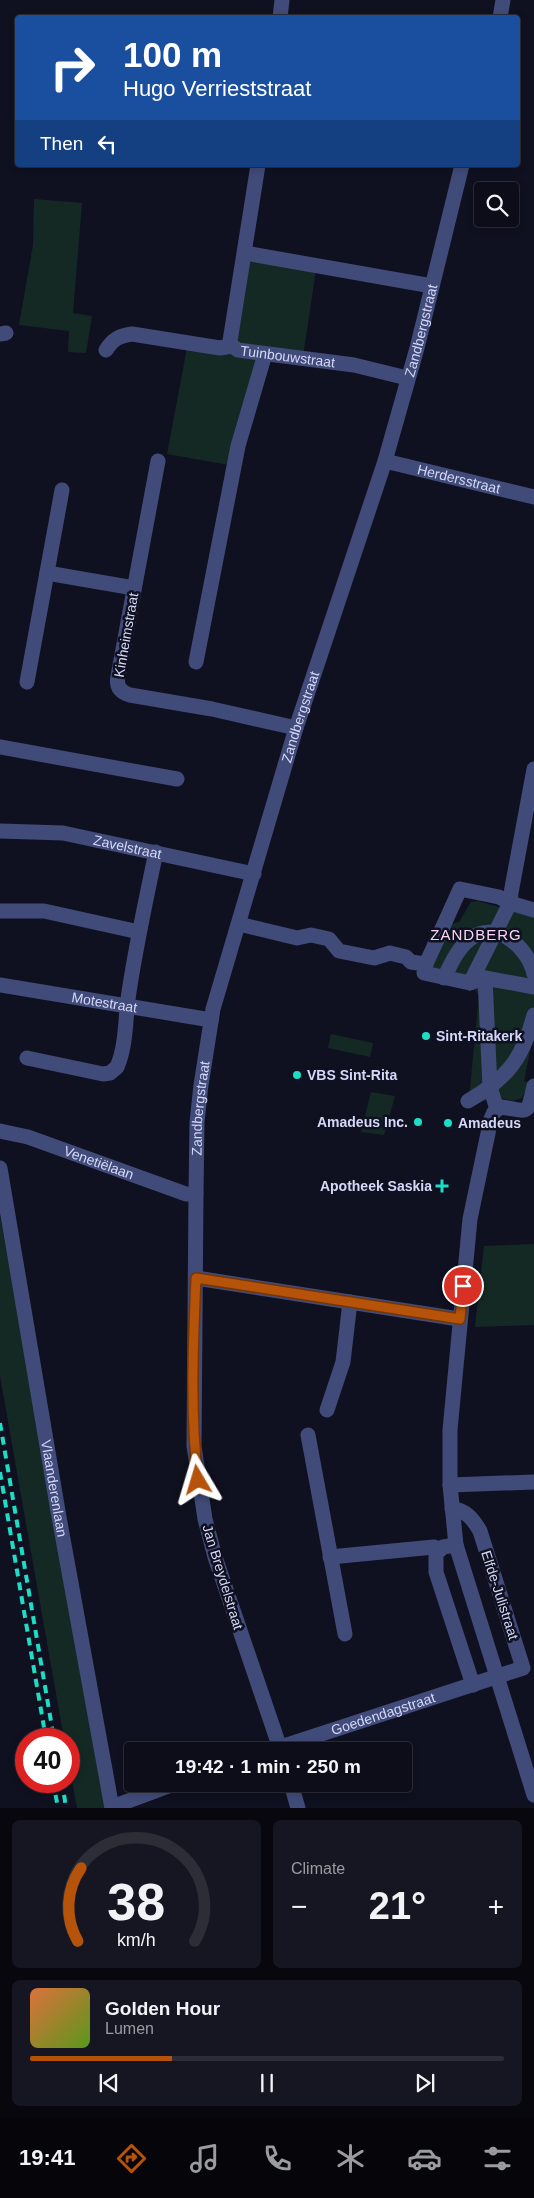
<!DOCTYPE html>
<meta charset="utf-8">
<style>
body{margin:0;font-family:Helvetica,sans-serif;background:#151621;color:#f1f3f6;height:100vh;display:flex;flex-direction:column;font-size:19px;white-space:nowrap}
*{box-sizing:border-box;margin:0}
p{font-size:16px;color:#9a9ca2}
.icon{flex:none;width:28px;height:28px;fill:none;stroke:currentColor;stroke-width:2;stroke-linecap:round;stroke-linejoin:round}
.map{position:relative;height:1808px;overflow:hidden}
.details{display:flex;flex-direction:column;gap:12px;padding:12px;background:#07070d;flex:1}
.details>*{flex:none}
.banner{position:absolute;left:15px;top:15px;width:505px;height:152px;border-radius:5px;box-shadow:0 2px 8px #0003,0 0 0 1px #2c2d37;background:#1a4fa0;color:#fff;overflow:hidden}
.controls{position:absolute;left:474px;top:182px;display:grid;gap:10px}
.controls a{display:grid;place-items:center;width:45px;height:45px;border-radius:5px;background:#0c0d18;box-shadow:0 2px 8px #0003,0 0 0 1px #2c2d37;font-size:25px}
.speed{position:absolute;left:15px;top:1728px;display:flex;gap:10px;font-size:25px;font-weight:700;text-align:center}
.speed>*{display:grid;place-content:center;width:65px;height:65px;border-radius:50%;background:#0c0d18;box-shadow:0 2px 8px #0003,0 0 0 1px #2c2d37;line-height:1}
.speed .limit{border:8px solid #d22;background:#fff;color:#111}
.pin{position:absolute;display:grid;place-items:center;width:42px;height:42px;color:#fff;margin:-21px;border:2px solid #fff;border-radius:50%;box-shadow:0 1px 5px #0007}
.me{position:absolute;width:55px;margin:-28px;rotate:353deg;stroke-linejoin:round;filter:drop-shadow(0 0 4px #0008)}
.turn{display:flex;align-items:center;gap:18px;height:105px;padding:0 25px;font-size:22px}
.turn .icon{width:65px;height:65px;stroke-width:2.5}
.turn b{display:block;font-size:35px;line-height:42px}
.then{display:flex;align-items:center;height:48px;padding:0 25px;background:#0003;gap:10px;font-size:19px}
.big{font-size:38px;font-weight:800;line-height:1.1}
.details .tile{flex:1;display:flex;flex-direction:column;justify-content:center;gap:8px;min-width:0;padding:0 18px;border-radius:8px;background:#151621}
.details .dial{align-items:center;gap:0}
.dial svg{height:130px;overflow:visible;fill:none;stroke:#2c2d37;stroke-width:7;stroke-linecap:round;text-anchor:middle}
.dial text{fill:#f1f3f6;stroke:none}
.song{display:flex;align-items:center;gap:15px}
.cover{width:60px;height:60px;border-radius:8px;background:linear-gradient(135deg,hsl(20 70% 55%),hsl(90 70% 35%))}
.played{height:5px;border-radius:2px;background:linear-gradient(90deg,#b45309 30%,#2c2d37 30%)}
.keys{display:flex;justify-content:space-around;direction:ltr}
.heat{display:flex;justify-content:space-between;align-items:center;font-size:28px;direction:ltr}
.details .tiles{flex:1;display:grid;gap:12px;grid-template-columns:1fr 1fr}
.tile:last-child{grid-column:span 2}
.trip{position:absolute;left:124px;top:1742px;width:288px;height:50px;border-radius:5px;background:#0c0d18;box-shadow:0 2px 8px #0003,0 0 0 1px #2c2d37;font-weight:800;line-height:50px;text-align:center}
.dock{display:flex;height:80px;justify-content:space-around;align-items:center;background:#05050a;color:#9a9ca2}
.dock .icon{width:35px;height:35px}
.dock .on{color:#b45309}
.dock b{font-size:22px;color:#f1f3f6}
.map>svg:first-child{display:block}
.green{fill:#142924}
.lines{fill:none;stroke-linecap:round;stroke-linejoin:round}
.minor{stroke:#414b79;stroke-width:15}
.rail{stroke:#1dddc7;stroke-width:4;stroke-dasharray:8 6;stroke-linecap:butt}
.route-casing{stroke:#753606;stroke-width:12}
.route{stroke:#b45309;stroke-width:9}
.poi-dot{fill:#1dddc7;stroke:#101120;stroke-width:2}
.labels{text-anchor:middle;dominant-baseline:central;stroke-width:5;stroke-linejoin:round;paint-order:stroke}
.street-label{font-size:14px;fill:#d4d8f9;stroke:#101120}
.poi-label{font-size:14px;font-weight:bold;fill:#d4d8f9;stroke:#101120;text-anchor:start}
.neighbourhood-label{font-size:15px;letter-spacing:1px;fill:#fad6f4;stroke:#101120}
</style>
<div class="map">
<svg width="534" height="1808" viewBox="0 0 534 1808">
<rect width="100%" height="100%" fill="#101120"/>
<!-- green -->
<g class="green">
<polygon points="34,199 82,203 73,313 92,316 86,353 68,352 69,331 19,325 33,245"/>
<polygon points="247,258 316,270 303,356 237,345"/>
<polygon points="187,348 260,357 229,465 167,454"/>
<polygon points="478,901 534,917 534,1031 524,1081 529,1083 522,1098 513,1101 496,1097 486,1101 469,1098 479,996 472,985 422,975 451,924 459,922 471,902"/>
<polygon points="331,1034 373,1043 370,1057 328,1048"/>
<polygon points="371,1092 395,1096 384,1135 361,1132"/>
<polygon points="0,1216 107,1808 77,1808 69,1765 69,1739 64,1739 0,1376"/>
<polygon points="534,1244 534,1325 475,1327 484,1246"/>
</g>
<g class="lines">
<!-- minor -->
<g class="minor">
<polyline points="280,18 282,0"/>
<polyline points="500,18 503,0"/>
<path id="s1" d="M258,165L230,341L232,346L238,350L354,365L407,378"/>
<polyline points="245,253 432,286"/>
<polyline points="0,334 6,333"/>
<path d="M106,350C113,339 119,336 132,334L220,348L232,346"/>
<path d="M158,461L118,676C116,686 120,692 130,695L212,709L296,728"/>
<path id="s2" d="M385,461L534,497"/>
<polyline points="47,573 134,588"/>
<polyline points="196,662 238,446 265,354"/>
<polyline points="27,682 62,490"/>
<polyline points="0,747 177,779"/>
<polyline points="534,769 511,893 510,903 534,910"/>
<path id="s3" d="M0,831L63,833L254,874"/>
<polyline points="0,911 44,911 139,932"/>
<polyline points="239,924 297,938 311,935 329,939 339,951 374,958 390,953 406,957 411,962 426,964 424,973 470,983 485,978 534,987"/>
<polyline points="426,964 460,889 499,897 510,903 470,983"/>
<path d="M444,978C451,964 457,949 470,939C496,919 528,947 534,974"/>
<polyline points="485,978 490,1087 497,1109"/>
<path id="s4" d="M0,985L211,1020"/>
<path d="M27,1058L103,1074L110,1073L117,1067C127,1044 125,1016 129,992C136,945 146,899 156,852"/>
<path d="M534,1086C527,1117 529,1111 501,1107L494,1112L491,1119L470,1219L450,1430V1485L456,1545L534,1795"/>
<path d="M468,1101C507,1079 523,1058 534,1015"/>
<path id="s5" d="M0,1131L28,1137L186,1194H196"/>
<path id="s6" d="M0,1168L59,1517L112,1808"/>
<polyline points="196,1278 459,1319"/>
<polyline points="327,1410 343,1362 350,1302"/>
<polyline points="308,1435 345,1634"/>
<polyline points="450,1485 534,1482"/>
<polyline points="456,1545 443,1547 436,1553 436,1572 473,1685"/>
<polyline points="330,1557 434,1547 440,1550"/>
<path id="s7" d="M269,1751L523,1668L480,1531C473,1519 466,1510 452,1509"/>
<path id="s8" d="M281,1751L215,1557L205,1519L194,1446L196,1194L197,1122L201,1085L213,1009L296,728L385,461L417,348L462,165"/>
<polyline points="291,1784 298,1808"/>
<polyline points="112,1807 174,1784"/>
</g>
<!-- rail -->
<g class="rail">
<polyline points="0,1423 54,1739"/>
<polyline points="0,1472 46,1739"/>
<polyline points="53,1781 58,1808"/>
<polyline points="62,1781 66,1808"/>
</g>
</g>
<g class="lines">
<!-- route casing -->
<g class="route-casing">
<path id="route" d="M198,1480C190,1413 193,1345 196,1278L460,1319L463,1286"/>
</g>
<!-- route -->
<use href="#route" class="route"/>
</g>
<!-- markers -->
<g class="poi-dot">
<circle cx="426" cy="1036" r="5"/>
<circle cx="297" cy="1075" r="5"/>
<circle cx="418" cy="1122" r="5"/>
<circle cx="448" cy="1123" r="5"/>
<path d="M439.5 1178.5h5v5h5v5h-5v5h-5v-5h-5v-5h5z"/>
</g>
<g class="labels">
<!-- street labels -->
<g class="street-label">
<text stroke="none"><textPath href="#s8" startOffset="1466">Zandbergstraat</textPath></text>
<text stroke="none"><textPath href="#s1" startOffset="241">Tuinbouwstraat</textPath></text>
<text stroke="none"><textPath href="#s2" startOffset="76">Herdersstraat</textPath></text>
<text transform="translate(126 635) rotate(-80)">Kinheimstraat</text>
<text stroke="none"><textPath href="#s8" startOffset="1061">Zandbergstraat</textPath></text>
<text stroke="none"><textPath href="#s3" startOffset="129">Zavelstraat</textPath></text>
<text stroke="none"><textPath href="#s4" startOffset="106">Motestraat</textPath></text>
<text stroke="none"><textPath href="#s8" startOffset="656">Zandbergstraat</textPath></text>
<text stroke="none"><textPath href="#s5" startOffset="104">Venetiëlaan</textPath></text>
<text stroke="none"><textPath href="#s6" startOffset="325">Vlaanderenlaan</textPath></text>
<text transform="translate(223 1577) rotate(73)">Jan Breydelstraat</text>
<text transform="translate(500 1595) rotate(72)">Elfde-Julistraat</text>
<text stroke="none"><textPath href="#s7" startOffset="120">Goedendagstraat</textPath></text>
</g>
<!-- poi labels -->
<g class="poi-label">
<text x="436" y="1036">Sint-Ritakerk</text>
<text x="307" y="1075">VBS Sint-Rita</text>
<text x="408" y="1122" text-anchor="end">Amadeus Inc.</text>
<text x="458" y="1123">Amadeus</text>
<text x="432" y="1186" text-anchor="end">Apotheek Saskia</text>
</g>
<!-- neighbourhood labels -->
<g class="neighbourhood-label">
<text x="476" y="934">ZANDBERG</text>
</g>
</g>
</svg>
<div class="controls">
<a><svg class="icon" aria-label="search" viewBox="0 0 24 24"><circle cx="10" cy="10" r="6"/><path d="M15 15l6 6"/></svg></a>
</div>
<div class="speed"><div class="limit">40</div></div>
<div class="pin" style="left:463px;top:1286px;background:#d93025"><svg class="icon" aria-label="arrive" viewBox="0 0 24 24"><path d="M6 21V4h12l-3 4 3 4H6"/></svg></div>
<svg class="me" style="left:198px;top:1480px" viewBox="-20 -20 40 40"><path d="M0-17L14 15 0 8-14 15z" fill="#b45309" stroke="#fff" stroke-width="4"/></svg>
<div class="trip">19:42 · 1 min · 250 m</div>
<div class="banner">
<div class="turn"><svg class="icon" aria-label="right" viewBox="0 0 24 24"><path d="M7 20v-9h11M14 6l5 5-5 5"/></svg><div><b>100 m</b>Hugo Verrieststraat</div></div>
<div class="then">Then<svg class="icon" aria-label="left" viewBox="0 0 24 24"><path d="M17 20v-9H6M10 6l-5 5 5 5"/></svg></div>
</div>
</div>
<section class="details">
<div class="tiles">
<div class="tile dial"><svg viewBox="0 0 100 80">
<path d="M14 69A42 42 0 1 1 86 69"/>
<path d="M14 69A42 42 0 0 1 16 24" stroke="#b45309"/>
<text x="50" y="56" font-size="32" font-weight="700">38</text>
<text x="50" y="72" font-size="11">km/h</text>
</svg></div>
<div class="tile"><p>Climate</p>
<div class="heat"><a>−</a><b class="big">21°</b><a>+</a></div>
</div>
<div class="tile">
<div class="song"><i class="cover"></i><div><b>Golden Hour</b><p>Lumen</p></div></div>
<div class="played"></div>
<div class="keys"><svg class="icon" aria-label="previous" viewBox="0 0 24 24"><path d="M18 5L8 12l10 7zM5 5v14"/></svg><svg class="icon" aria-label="pause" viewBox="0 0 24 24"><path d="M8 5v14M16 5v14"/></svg><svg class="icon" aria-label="next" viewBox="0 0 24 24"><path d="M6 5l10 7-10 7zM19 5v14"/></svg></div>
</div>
</div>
</section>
<nav class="dock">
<b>19:41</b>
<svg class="icon on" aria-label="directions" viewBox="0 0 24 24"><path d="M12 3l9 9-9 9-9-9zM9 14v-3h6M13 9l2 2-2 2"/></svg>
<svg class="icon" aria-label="music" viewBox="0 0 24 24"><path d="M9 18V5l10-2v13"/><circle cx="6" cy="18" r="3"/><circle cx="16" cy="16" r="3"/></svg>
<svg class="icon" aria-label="phone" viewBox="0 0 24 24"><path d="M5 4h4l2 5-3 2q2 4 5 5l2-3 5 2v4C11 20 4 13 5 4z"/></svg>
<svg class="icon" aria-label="climate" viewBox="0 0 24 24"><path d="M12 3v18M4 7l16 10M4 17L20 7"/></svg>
<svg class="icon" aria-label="car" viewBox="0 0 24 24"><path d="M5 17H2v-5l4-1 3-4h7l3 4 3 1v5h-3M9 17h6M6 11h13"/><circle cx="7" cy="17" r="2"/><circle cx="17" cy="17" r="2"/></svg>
<svg class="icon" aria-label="filters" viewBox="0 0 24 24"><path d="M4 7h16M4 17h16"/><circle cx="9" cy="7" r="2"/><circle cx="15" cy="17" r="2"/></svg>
</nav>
